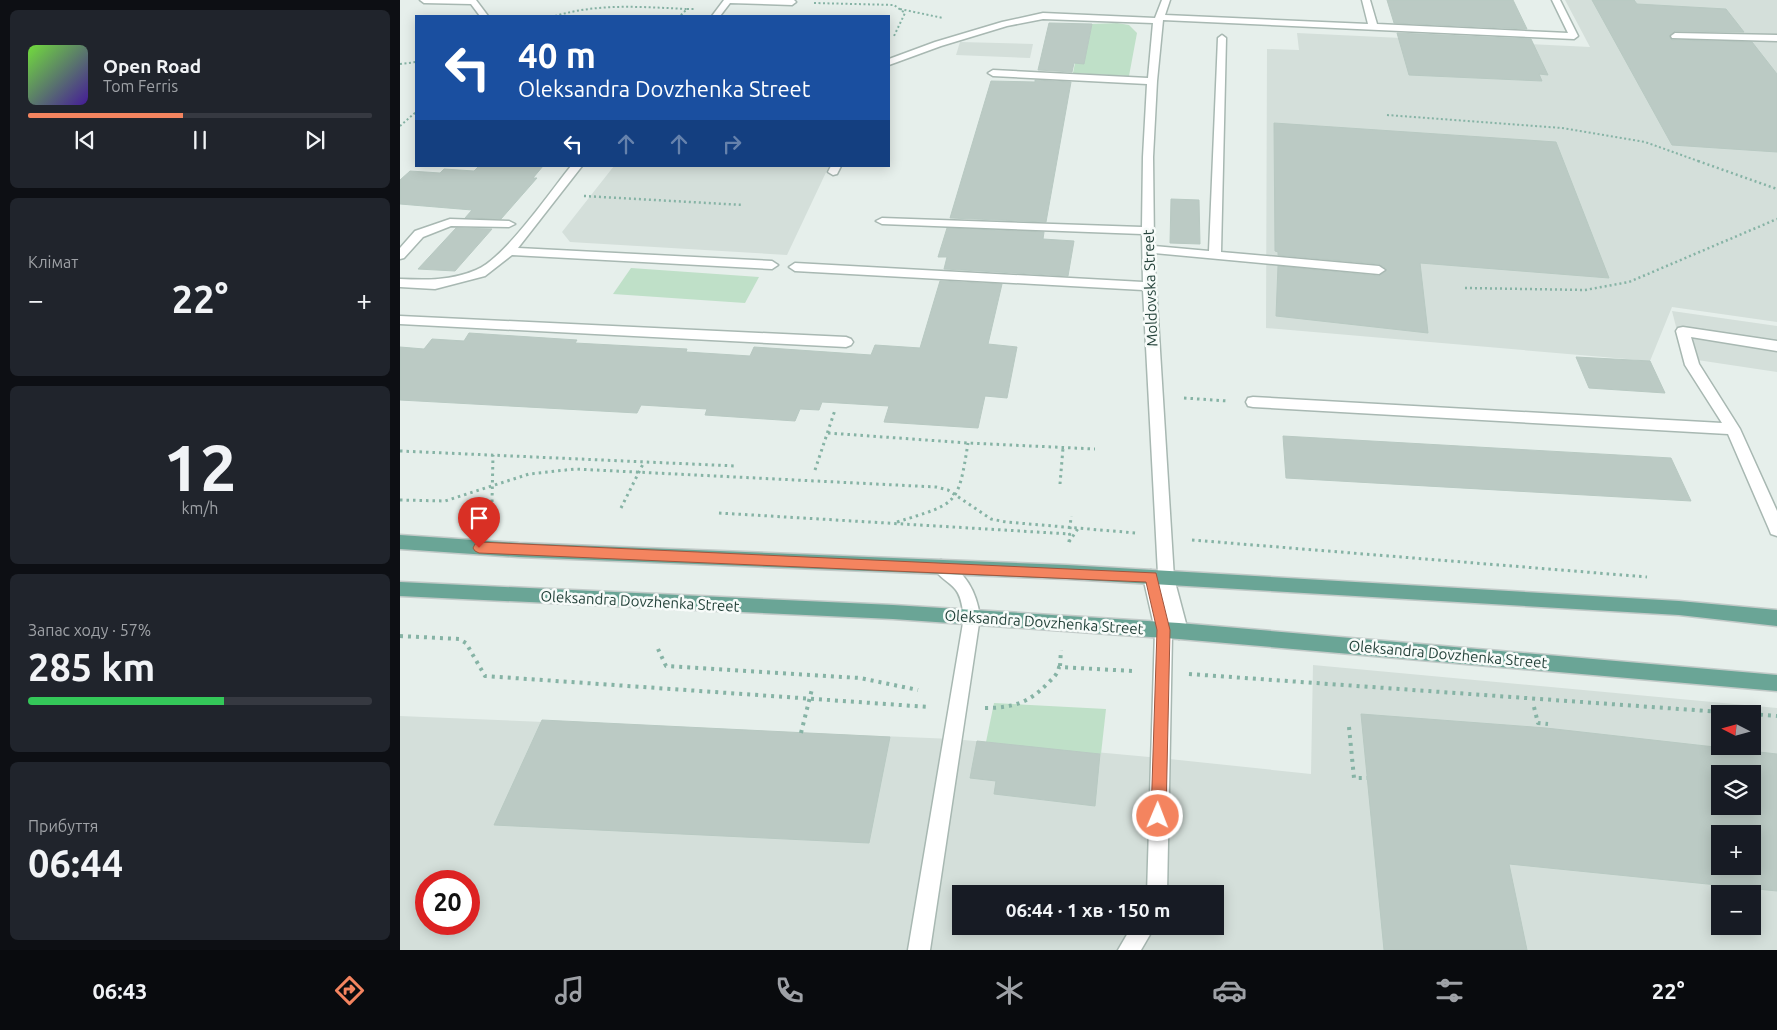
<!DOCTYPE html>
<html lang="uk">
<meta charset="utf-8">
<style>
body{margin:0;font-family:Ubuntu,sans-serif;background:#20242c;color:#f1f3f6;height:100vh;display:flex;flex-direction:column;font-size:19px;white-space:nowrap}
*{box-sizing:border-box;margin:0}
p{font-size:16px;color:#9ea1a6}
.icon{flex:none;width:28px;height:28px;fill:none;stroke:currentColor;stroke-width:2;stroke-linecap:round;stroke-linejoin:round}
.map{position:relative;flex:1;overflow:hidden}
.side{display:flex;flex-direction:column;gap:10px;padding:10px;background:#0d0f14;width:400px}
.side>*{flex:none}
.guide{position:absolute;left:15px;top:15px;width:475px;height:152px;border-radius:0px;box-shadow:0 2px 12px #0003;background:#1a4fa0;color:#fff;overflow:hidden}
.needle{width:32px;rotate:276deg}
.fabs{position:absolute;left:1311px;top:705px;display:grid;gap:10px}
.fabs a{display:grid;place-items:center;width:50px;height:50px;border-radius:0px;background:#171b24;box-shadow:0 2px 12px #0003;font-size:25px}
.speed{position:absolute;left:15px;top:870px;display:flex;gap:10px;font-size:25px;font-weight:700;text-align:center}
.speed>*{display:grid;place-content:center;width:65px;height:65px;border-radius:50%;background:#171b24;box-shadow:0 2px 12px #0003;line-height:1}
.speed .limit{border:8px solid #d22;background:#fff;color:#111}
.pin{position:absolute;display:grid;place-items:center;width:42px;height:42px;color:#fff;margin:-51px -21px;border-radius:50% 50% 50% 0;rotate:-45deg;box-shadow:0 0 5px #0007}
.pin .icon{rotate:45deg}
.me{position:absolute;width:55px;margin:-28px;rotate:1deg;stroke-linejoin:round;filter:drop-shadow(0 0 4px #0008)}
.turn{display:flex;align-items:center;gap:18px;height:105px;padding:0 20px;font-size:22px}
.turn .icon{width:65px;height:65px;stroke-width:2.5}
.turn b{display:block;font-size:35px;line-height:42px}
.lanes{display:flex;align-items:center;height:48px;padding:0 20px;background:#0003;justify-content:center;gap:25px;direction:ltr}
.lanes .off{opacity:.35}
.big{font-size:38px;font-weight:700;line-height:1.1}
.side .tile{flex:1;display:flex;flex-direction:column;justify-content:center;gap:8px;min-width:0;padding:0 18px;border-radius:8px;background:#20242c}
.side .dial{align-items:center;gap:0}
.dial b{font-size:65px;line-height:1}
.song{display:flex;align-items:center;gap:15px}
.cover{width:60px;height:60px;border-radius:8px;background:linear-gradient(135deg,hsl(100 70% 55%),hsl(260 70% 35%))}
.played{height:5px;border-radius:2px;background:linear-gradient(90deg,#f4845f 45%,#363941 45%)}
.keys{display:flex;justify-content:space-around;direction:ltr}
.heat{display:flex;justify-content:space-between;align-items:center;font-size:28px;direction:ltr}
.charge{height:8px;border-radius:4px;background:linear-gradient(90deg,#34c759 57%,#363941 0)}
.trip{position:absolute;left:552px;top:885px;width:272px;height:50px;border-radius:0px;background:#171b24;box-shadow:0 2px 12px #0003;font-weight:700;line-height:50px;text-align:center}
.tabs{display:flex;height:80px;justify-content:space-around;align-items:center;background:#090b0e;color:#9ea1a6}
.tabs .icon{width:35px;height:35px}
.tabs .current{color:#f4845f}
.tabs b{font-size:22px;color:#f1f3f6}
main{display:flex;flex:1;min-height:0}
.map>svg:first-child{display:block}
.built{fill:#d4dfda;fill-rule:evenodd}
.green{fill:#bfe0c8}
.building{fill:#bbcac4;stroke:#b8c9c2;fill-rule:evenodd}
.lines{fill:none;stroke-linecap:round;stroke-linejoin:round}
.minor-casing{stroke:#a8b8b2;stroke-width:3}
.major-casing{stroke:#c2cac8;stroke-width:3}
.path-far3{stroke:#86b3a5;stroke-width:2;stroke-dasharray:2 2.5;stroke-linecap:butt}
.path-far2{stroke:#86b3a5;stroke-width:2.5;stroke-dasharray:2 3;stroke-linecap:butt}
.path-far1{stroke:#86b3a5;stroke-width:3;stroke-dasharray:2.5 4;stroke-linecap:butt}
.path{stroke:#86b3a5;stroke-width:4;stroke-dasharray:3 5;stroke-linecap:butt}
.minor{fill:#fff;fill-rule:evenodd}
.major{fill:#6aa596;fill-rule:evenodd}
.route{fill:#f4845f;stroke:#9f563e}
.labels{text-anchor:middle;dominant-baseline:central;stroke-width:5;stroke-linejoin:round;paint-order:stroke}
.street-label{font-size:15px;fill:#24423a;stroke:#f7fbf9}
</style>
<main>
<section class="side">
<div class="tile">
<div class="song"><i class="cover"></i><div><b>Open Road</b><p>Tom Ferris</p></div></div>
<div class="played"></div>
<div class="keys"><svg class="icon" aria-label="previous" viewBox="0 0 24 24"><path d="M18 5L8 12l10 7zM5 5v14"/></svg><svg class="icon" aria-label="pause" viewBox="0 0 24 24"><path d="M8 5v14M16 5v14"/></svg><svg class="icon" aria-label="next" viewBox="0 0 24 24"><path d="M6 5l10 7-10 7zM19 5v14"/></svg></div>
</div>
<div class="tile"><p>Клімат</p>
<div class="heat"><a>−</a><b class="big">22°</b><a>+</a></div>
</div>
<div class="tile dial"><b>12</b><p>km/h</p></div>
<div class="tile"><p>Запас ходу · 57%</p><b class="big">285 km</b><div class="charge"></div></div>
<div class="tile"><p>Прибуття</p><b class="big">06:44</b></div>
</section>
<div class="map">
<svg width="1377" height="950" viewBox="0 0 1377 950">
<rect width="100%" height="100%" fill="#e6efeb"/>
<!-- built -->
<g class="built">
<polygon points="1165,0 1377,0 1377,322 1272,307 1250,361 866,328 867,49 899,50 897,33 1190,47"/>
<polygon points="560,42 633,44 630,58 556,55"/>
<polygon points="214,166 429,166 387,255 170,242 162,232"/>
<polygon points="1272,311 1377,326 1377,372 1284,358"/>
<path d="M913,665L1377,708V950H0V716L553,739L760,758L911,774ZM1320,714H1352V746H1320ZM1320,774H1352V806H1320ZM1320,834H1352V866H1320ZM26,881H69V924H26ZM561,894H816V926H561ZM1320,894H1352V926H1320Z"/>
</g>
<!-- green -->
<g class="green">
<polygon points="717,23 729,25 737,33 729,76 673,73 675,63 684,63 692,24"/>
<polygon points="231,268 359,277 345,303 213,294"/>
<polygon points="594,703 706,709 701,754 586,742"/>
</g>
<!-- building -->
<g class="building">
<polygon points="987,0 1113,0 1127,29 994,23"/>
<polygon points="1192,0 1234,0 1237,4 1326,9 1344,32 1275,31 1269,37 1272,40 1352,42 1377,74 1377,152 1272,145"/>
<polygon points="649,23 692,24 684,64 674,63 672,72 638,70"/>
<polygon points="997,33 1131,39 1148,75 1139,74 1142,81 1009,75"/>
<polygon points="635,80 671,82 646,222 550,218 591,81 635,82"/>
<polygon points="874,123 1156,142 1209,278 1020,263 1028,333 876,316 878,266 979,276 987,269 979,264 878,255 878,252 875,251"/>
<polygon points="79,166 143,166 133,178 137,178 101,219 65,218 72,210 0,204 0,180 10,171 40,173 44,169 74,171"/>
<polygon points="771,199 799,200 800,244 770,243"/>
<polygon points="56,228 92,229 55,271 18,269"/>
<polygon points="547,228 644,232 643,239 674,241 668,276 544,269 547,257 538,257"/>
<polygon points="540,281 602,284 588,344 617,347 607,398 585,396 578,428 484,422 489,406 422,402 419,410 400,409 395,421 305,415 307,409 241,405 237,413 0,400 0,347 24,349 32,339 64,341 69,333 177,340 175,343 287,349 286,352 350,356 354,347 471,355 475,345 520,348"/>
<polygon points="1176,357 1250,361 1265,393 1189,388"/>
<polygon points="883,436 1271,458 1291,501 886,478"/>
<path d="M961,714L1146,728L1377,754V891L1109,864L1127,950H984ZM1320,774H1352V806H1320ZM1320,834H1352V866H1320Z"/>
<polygon points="142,720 490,737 469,843 94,825"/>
<polygon points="577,741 700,754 695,806 594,794 596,781 570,778"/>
</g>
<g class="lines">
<!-- minor casing -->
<g class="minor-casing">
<g id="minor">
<polygon points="20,0 76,0 88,16 80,16 71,4 24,3"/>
<polygon points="324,0 394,0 396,2 392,5 330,3 320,16 312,16"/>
<polygon points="762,0 770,0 765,15 968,24 962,0 970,0 977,24 1168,33 1152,0 1160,0 1178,36 1174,39 763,20 757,81 753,157 754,246 809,251 818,38 822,35 826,38 821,252 979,266 985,270 979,274 754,253 774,578 788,631 785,636 779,639 772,635 767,894 747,894 755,630 743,577 745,572 751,570 758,574 743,290 395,271 389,267 395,263 743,282 742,234 482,224 476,221 482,218 742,227 743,157 747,84 593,76 588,73 593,70 748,78 753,23 643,19 607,26 541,46 489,65 489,59 535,42 602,22 643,13 755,18"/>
<polygon points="1275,33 1377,35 1377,41 1272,38 1271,36"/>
<path d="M171,166H182L118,248L372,261L378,265L372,269L112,255L85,276L35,289L0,287V279C26,280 50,281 76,270C104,259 150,192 171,166Z"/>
<polygon points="431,166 441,166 437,174 433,175 428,172"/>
<polygon points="50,219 109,221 115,224 109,227 51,226 23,237 4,258 0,259 0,248 15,231"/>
<polygon points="0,316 446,337 451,339 453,342 451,345 446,347 0,324"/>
<polygon points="1283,327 1377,341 1377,351 1291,337 1299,364 1340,429 1377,511 1377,536 1371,534 1369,529 1328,434 853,407 848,406 846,402 848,398 853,397 1322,423 1285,365 1276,331 1278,328"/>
<path d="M541,560C565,569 577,593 580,617L530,950H508L564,617C562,608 562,598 556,590C549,581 538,577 533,567L535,562Z"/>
<polygon points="732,926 755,926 741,950 718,950"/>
</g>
</g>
<!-- major casing -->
<g class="major-casing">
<g id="major">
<polygon points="0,535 119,543 667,565 1279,601 1377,610 1377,626 1279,615 667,579 119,557 0,549"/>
<polygon points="0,582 493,605 779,623 1377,675 1377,691 779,639 493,619 0,596"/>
</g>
</g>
<!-- path-far3 -->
<g class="path-far3">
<polyline points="414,3 494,5 505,13 494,36"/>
<polyline points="287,9 296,9"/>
<polyline points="500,9 543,18"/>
<path d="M155,16C199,3 242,7 287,9L280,16"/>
<polyline points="0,64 16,62"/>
<polyline points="987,115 1162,128 1245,142 1301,162"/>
<polyline points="0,126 16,112"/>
</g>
<!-- path-far2 -->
<g class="path-far2">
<polyline points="1298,161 1377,189"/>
<polyline points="184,196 343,205"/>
<polyline points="1065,288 1185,290 1229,282 1377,219"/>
</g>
<!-- path-far1 -->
<g class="path-far1">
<polyline points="784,398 828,401"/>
<polyline points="428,433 568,443 695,449"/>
<polyline points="0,451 336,466"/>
<polyline points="415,470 435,410"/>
<polyline points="660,484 663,448"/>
<polyline points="0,500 45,501 129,474 175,469 536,487 548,490 591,519 606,522 736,533"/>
<polyline points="92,502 93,455"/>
<polyline points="221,508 244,462"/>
<polyline points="319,513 670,534"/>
<path d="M497,522C558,503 558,506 568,443"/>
<polyline points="792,540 1247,577"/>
<polyline points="669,542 671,516"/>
<polyline points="669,542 679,527"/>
</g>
<!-- path -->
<g class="path">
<polyline points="0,636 59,639 66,643 85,676 529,707"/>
<polyline points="258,649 266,666 460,678 518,690"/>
<polyline points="660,666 661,650"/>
<polyline points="789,674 1350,714"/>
<polyline points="1134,707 1138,723 1148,724"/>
<path d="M585,708C612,708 629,703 648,683C653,678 658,674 659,667L733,671"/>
<polyline points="1352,714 1377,716"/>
<polyline points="949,727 954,778 967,778"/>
<polyline points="401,733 412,689"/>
</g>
<!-- minor -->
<use href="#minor" class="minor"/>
<!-- major -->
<use href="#major" class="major"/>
</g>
<!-- route -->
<polygon class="route" points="79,542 756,573 770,630 766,816 764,821 758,824 753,821 751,816 757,630 746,582 79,553 75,551 73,548 75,544"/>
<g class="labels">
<!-- street labels -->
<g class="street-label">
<text transform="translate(750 288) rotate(-92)">Moldovska Street</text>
<text transform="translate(240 601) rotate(3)">Oleksandra Dovzhenka Street</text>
<text transform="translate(644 622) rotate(4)">Oleksandra Dovzhenka Street</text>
<text transform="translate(1048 654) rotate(5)">Oleksandra Dovzhenka Street</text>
</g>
</g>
</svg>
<div class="fabs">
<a><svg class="needle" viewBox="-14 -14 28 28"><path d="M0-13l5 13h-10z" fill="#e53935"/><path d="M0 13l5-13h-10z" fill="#9ea1a6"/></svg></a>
<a><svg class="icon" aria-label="layers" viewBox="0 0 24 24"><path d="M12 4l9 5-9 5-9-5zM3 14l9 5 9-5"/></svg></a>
<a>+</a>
<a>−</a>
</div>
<div class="speed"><div class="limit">20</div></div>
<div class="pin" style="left:79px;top:548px;background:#d93025"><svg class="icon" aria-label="arrive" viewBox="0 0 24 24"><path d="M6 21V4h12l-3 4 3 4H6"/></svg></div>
<svg class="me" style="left:758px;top:816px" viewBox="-20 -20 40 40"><circle r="17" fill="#f4845f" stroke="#fff" stroke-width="3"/><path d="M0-11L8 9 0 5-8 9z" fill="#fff"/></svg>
<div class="trip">06:44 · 1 хв · 150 m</div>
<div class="guide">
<div class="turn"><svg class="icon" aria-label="left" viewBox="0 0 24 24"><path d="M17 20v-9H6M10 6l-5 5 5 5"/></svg><div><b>40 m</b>Oleksandra Dovzhenka Street</div></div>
<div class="lanes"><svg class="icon" aria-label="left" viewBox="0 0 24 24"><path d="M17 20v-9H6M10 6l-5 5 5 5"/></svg><svg class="icon off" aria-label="ahead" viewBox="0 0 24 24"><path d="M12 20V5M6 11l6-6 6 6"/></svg><svg class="icon off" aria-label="ahead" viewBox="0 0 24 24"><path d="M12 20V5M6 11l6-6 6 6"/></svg><svg class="icon off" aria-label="right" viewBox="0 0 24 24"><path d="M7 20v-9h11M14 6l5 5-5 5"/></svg></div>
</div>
</div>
</main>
<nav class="tabs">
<b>06:43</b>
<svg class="icon current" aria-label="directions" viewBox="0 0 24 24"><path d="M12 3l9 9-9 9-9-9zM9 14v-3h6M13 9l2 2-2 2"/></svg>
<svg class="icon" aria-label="music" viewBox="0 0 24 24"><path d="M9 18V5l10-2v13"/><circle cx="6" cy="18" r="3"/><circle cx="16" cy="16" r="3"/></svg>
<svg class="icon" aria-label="phone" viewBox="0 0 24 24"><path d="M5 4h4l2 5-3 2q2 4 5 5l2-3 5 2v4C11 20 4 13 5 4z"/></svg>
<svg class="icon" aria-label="climate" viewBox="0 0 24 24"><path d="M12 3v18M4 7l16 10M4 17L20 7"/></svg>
<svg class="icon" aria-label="car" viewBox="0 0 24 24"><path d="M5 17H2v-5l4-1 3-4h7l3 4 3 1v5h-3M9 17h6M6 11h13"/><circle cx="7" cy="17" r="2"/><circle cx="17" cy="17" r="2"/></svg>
<svg class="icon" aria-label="filters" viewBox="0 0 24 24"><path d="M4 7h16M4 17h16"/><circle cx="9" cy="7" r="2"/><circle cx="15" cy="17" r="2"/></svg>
<b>22°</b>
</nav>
